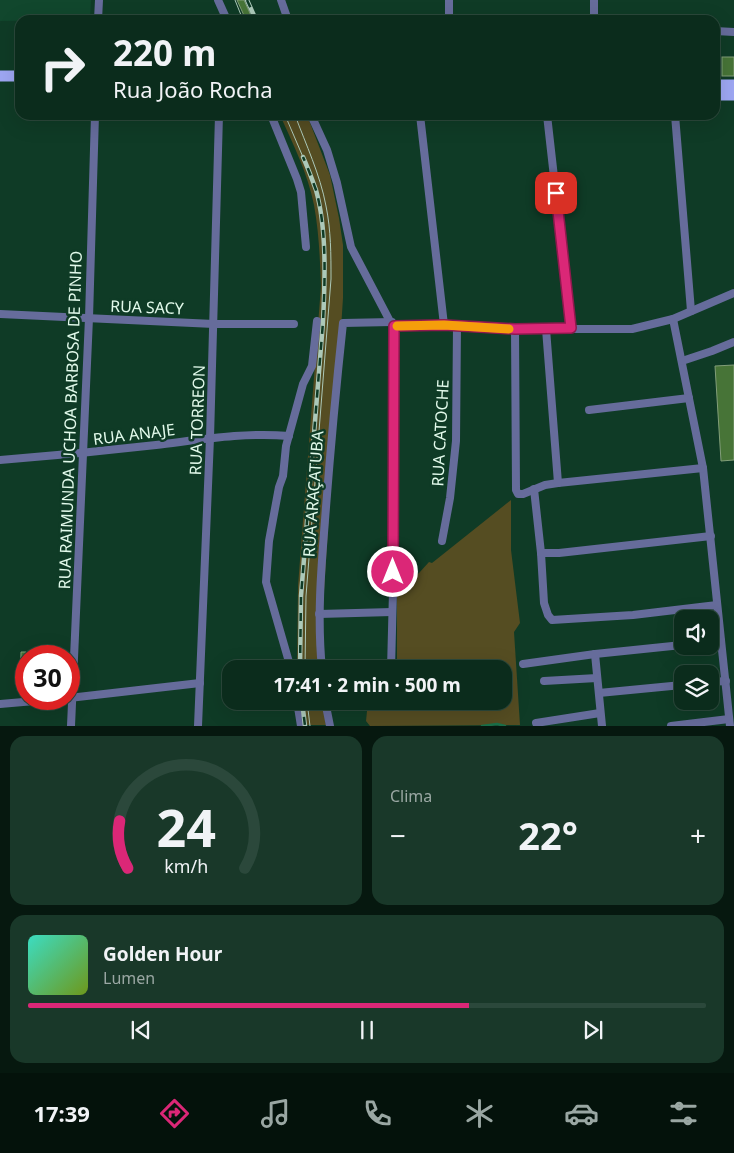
<!DOCTYPE html>
<html lang="pt">
<meta charset="utf-8">
<style>
body{margin:0;font-family:"Noto Sans",sans-serif;background:#193829;color:#f1f3f6;height:100vh;display:flex;flex-direction:column;font-size:19px;white-space:nowrap}
*{box-sizing:border-box;margin:0}
p{font-size:16px;color:#9aa7a3}
.icon{flex:none;width:28px;height:28px;fill:none;stroke:currentColor;stroke-width:2;stroke-linecap:round;stroke-linejoin:round}
.map{position:relative;height:726px;overflow:hidden}
.sheet{display:flex;flex-direction:column;gap:10px;padding:10px;background:#06180f;flex:1}
.sheet>*{flex:none}
.guide{position:absolute;left:15px;top:15px;width:705px;height:105px;border-radius:15px;box-shadow:0 5px 20px #0002,0 0 0 1px #2b483b;background:#0b2c1c;color:#f1f3f6;overflow:hidden}
.buttons{position:absolute;left:674px;top:610px;display:grid;gap:10px}
.buttons a{display:grid;place-items:center;width:45px;height:45px;border-radius:10px;background:#0b2c1c;box-shadow:0 5px 20px #0002,0 0 0 1px #2b483b;font-size:25px}
.speed{position:absolute;left:15px;top:645px;display:flex;gap:10px;font-size:25px;font-weight:700;text-align:center}
.speed>*{display:grid;place-content:center;width:65px;height:65px;border-radius:50%;background:#0b2c1c;box-shadow:0 5px 20px #0002,0 0 0 1px #2b483b;line-height:1}
.speed .limit{border:8px solid #d22;background:#fff;color:#111}
.pin{position:absolute;display:grid;place-items:center;width:42px;height:42px;color:#fff;margin:-21px;border-radius:10px;box-shadow:0 2px 8px #0006}
.me{position:absolute;width:55px;margin:-28px;rotate:0deg;stroke-linejoin:round;filter:drop-shadow(0 0 4px #0008)}
.turn{display:flex;align-items:center;gap:18px;height:105px;padding:0 15px;font-size:22px}
.turn .icon{width:65px;height:65px;stroke-width:2.5}
.turn b{display:block;font-size:35px;line-height:42px}
.big{font-size:38px;font-weight:700;line-height:1.1}
.sheet .tile{flex:1;display:flex;flex-direction:column;justify-content:center;gap:8px;min-width:0;padding:0 18px;border-radius:15px;background:#193829}
.sheet .dial{align-items:center;gap:0}
.dial svg{height:130px;overflow:visible;fill:none;stroke:#2b483b;stroke-width:7;stroke-linecap:round;text-anchor:middle}
.dial text{fill:#f1f3f6;stroke:none}
.song{display:flex;align-items:center;gap:15px}
.cover{width:60px;height:60px;border-radius:8px;background:linear-gradient(135deg,hsl(170 70% 55%),hsl(80 70% 35%))}
.played{height:5px;border-radius:2px;background:linear-gradient(90deg,#db2777 65%,#2b483b 65%)}
.keys{display:flex;justify-content:space-around;direction:ltr}
.heat{display:flex;justify-content:space-between;align-items:center;font-size:28px;direction:ltr}
.sheet .tiles{flex:1;display:grid;gap:10px;grid-template-columns:1fr 1fr}
.tile:last-child{grid-column:span 2}
.trip{position:absolute;left:222px;top:660px;width:290px;height:50px;border-radius:15px;background:#0b2c1c;box-shadow:0 5px 20px #0002,0 0 0 1px #2b483b;font-weight:700;line-height:50px;text-align:center}
.tab-bar{display:flex;height:80px;justify-content:space-around;align-items:center;background:#04120b;color:#9aa7a3}
.tab-bar .icon{width:35px;height:35px}
.tab-bar .active{color:#db2777}
.tab-bar b{font-size:22px;color:#f1f3f6}
.map>svg:first-child{display:block}
.built{fill:#11472d}
.green{fill:#554d22}
.lines{fill:none;stroke-linecap:round;stroke-linejoin:round}
.stream{stroke:#1a7049;stroke-width:2.5}
.building{fill:#477437;stroke:#829e79}
.street{stroke:#666c9b;stroke-width:8}
.primary{stroke:#9ea7f3;stroke-width:11}
.tram{stroke:#acc9b9;stroke-width:1}
.rail-casing{stroke:#acc9b9;stroke-width:4.5}
.rail{stroke:#0f3b26;stroke-width:2.5;stroke-dasharray:8;stroke-linecap:butt}
.route-casing{stroke:#8e194d;stroke-width:12}
.route{stroke:#db2777;stroke-width:9}
.slow{stroke:#f59e0b;stroke-width:9}
.labels{text-anchor:middle;dominant-baseline:central;stroke-width:5;stroke-linejoin:round;paint-order:stroke}
.street-label{font-size:16px;fill:#e2faeb;stroke:#0f3b26}
</style>
<div class="map">
<svg width="734" height="726" viewBox="0 0 734 726">
<rect width="100%" height="100%" fill="#0f3b26"/>
<!-- built -->
<polygon class="built" points="0,0 91,0 90,20 0,21"/>
<!-- green -->
<g class="green">
<path d="M280,115H307L330,175L339,218L343,245V298L319,669H297L298,586L321,286C320,260 319,232 314,205C308,174 293,144 280,115Z"/>
<polygon points="511,500 511,550 520,623 514,632 520,725 370,726 366,721 368,701 504,701 504,669 397,669 397,586 399,588 419,573 429,562 432,563"/>
<polygon points="299,701 323,701 326,725 302,725"/>
</g>
<g class="lines">
<!-- stream -->
<polyline class="stream" points="482,726 497,724 505,726"/>
</g>
<!-- building -->
<g class="building">
<polygon points="237,0 244,0 253,20 246,20"/>
<rect x="722" y="57" width="12" height="19"/>
<polygon points="734,365 734,460 721,461 715,366"/>
<polygon points="21,652 26,652 26,695 20,695"/>
</g>
<g class="lines">
<!-- street -->
<g class="street">
<polyline points="218,0 227,20"/>
<polyline points="281,0 288,20"/>
<polyline points="98,20 99,0"/>
<polyline points="288,20 314,20"/>
<polyline points="449,20 449,0"/>
<polyline points="594,20 594,0"/>
<polyline points="715,31 734,32"/>
<polyline points="271,115 297,179 301,192 306,247"/>
<polyline points="311,115 327,150 337,183 351,247 393,327 393,591 391,669"/>
<polyline points="420,115 444,325"/>
<polyline points="547,115 571,328"/>
<polyline points="675,115 691,311"/>
<polyline points="0,314 214,324 294,324"/>
<polyline points="673,319 703,468 730,726"/>
<polyline points="393,327 444,325 515,329 632,329 673,319 734,293"/>
<polyline points="515,329 516,490 518,494 523,494 545,485 558,483 703,468"/>
<polyline points="546,329 558,483"/>
<polyline points="682,361 712,351 734,342"/>
<polyline points="589,410 689,398"/>
<path d="M0,460C52,456 104,451 156,445C199,440 244,432 289,436"/>
<polyline points="534,489 541,553 544,603 548,615 552,620 633,615 717,605"/>
<polyline points="442,541 450,498 456,441 457,326"/>
<polyline points="541,553 559,553 711,536"/>
<polyline points="319,614 392,612"/>
<polyline points="710,642 721,641"/>
<polyline points="595,654 602,726"/>
<polyline points="523,664 595,654 682,645"/>
<polyline points="291,669 266,582 269,541 279,487 283,476 286,446 303,384 312,366 317,321"/>
<path d="M322,669C317,619 321,570 325,520C330,454 336,388 343,323L392,322"/>
<polyline points="544,681 597,678"/>
<polyline points="710,682 726,681"/>
<polyline points="599,693 682,685"/>
<polyline points="69,698 200,683"/>
<polyline points="297,701 301,726"/>
<polyline points="325,701 330,726"/>
<polyline points="0,704 58,699"/>
<polyline points="536,723 600,713"/>
<polyline points="71,726 89,318 95,115"/>
<polyline points="198,726 210,438 219,115"/>
<polyline points="671,726 729,719"/>
</g>
<!-- primary -->
<g class="primary">
<polyline points="0,76 20,76"/>
<polyline points="715,85 734,85"/>
<polyline points="715,95 734,95"/>
</g>
<!-- tram -->
<g class="tram">
<polyline points="235,0 243,20"/>
<polyline points="285,115 303,157"/>
<path d="M295,115C306,145 320,174 326,206C331,230 331,255 331,279L306,596L305,669"/>
<polyline points="307,701 310,726"/>
</g>
<!-- rail casing -->
<g class="rail-casing">
<g id="rail">
<polyline points="247,0 256,20"/>
<path d="M300,669L301,596L323,322C325,281 327,229 316,190C312,179 308,168 303,157"/>
<polyline points="302,701 305,726"/>
</g>
</g>
<!-- rail -->
<use href="#rail" class="rail"/>
</g>
<g class="lines">
<!-- route casing -->
<g class="route-casing">
<polyline id="route" points="393,572 394,326 444,325 515,329 571,328 556,193"/>
</g>
<!-- route -->
<use href="#route" class="route"/>
<!-- slow -->
<polyline class="slow" points="397,326 444,325 509,329"/>
</g>
<g class="labels">
<!-- street labels -->
<g class="street-label">
<text transform="translate(147 307) rotate(2)">RUA SACY</text>
<text transform="translate(70 420) rotate(-88)">RUA RAIMUNDA UCHOA BARBOSA DE PINHO</text>
<text transform="translate(197 420) rotate(-88)">RUA TORREON</text>
<text transform="translate(440 433) rotate(-87)">RUA CATOCHE</text>
<text transform="translate(134 434) rotate(-7)">RUA ANAJE</text>
<text transform="translate(313 494) rotate(-86)">RUA ARAÇATUBA</text>
</g>
</g>
</svg>
<div class="buttons">
<a><svg class="icon" aria-label="sound" viewBox="0 0 24 24"><path d="M4 9h4l5-4v14l-5-4H4zM17 9q2 3 0 6"/></svg></a>
<a><svg class="icon" aria-label="layers" viewBox="0 0 24 24"><path d="M12 4l9 5-9 5-9-5zM3 14l9 5 9-5"/></svg></a>
</div>
<div class="speed"><div class="limit">30</div></div>
<div class="pin" style="left:556px;top:193px;background:#d93025"><svg class="icon" aria-label="arrive" viewBox="0 0 24 24"><path d="M6 21V4h12l-3 4 3 4H6"/></svg></div>
<svg class="me" style="left:393px;top:572px" viewBox="-20 -20 40 40"><circle r="17" fill="#db2777" stroke="#fff" stroke-width="3"/><path d="M0-11L8 9 0 5-8 9z" fill="#fff"/></svg>
<div class="trip">17:41 · 2 min · 500 m</div>
<div class="guide">
<div class="turn"><svg class="icon" aria-label="right" viewBox="0 0 24 24"><path d="M7 20v-9h11M14 6l5 5-5 5"/></svg><div><b>220 m</b>Rua João Rocha</div></div>
</div>
</div>
<section class="sheet">
<div class="tiles">
<div class="tile dial"><svg viewBox="0 0 100 80">
<path d="M14 69A42 42 0 1 1 86 69"/>
<path d="M14 69A42 42 0 0 1 9 40" stroke="#db2777"/>
<text x="50" y="56" font-size="32" font-weight="700">24</text>
<text x="50" y="72" font-size="11">km/h</text>
</svg></div>
<div class="tile"><p>Clima</p>
<div class="heat"><a>−</a><b class="big">22°</b><a>+</a></div>
</div>
<div class="tile">
<div class="song"><i class="cover"></i><div><b>Golden Hour</b><p>Lumen</p></div></div>
<div class="played"></div>
<div class="keys"><svg class="icon" aria-label="previous" viewBox="0 0 24 24"><path d="M18 5L8 12l10 7zM5 5v14"/></svg><svg class="icon" aria-label="pause" viewBox="0 0 24 24"><path d="M8 5v14M16 5v14"/></svg><svg class="icon" aria-label="next" viewBox="0 0 24 24"><path d="M6 5l10 7-10 7zM19 5v14"/></svg></div>
</div>
</div>
</section>
<nav class="tab-bar">
<b>17:39</b>
<svg class="icon active" aria-label="directions" viewBox="0 0 24 24"><path d="M12 3l9 9-9 9-9-9zM9 14v-3h6M13 9l2 2-2 2"/></svg>
<svg class="icon" aria-label="music" viewBox="0 0 24 24"><path d="M9 18V5l10-2v13"/><circle cx="6" cy="18" r="3"/><circle cx="16" cy="16" r="3"/></svg>
<svg class="icon" aria-label="phone" viewBox="0 0 24 24"><path d="M5 4h4l2 5-3 2q2 4 5 5l2-3 5 2v4C11 20 4 13 5 4z"/></svg>
<svg class="icon" aria-label="climate" viewBox="0 0 24 24"><path d="M12 3v18M4 7l16 10M4 17L20 7"/></svg>
<svg class="icon" aria-label="car" viewBox="0 0 24 24"><path d="M5 17H2v-5l4-1 3-4h7l3 4 3 1v5h-3M9 17h6M6 11h13"/><circle cx="7" cy="17" r="2"/><circle cx="17" cy="17" r="2"/></svg>
<svg class="icon" aria-label="filters" viewBox="0 0 24 24"><path d="M4 7h16M4 17h16"/><circle cx="9" cy="7" r="2"/><circle cx="15" cy="17" r="2"/></svg>
</nav>
